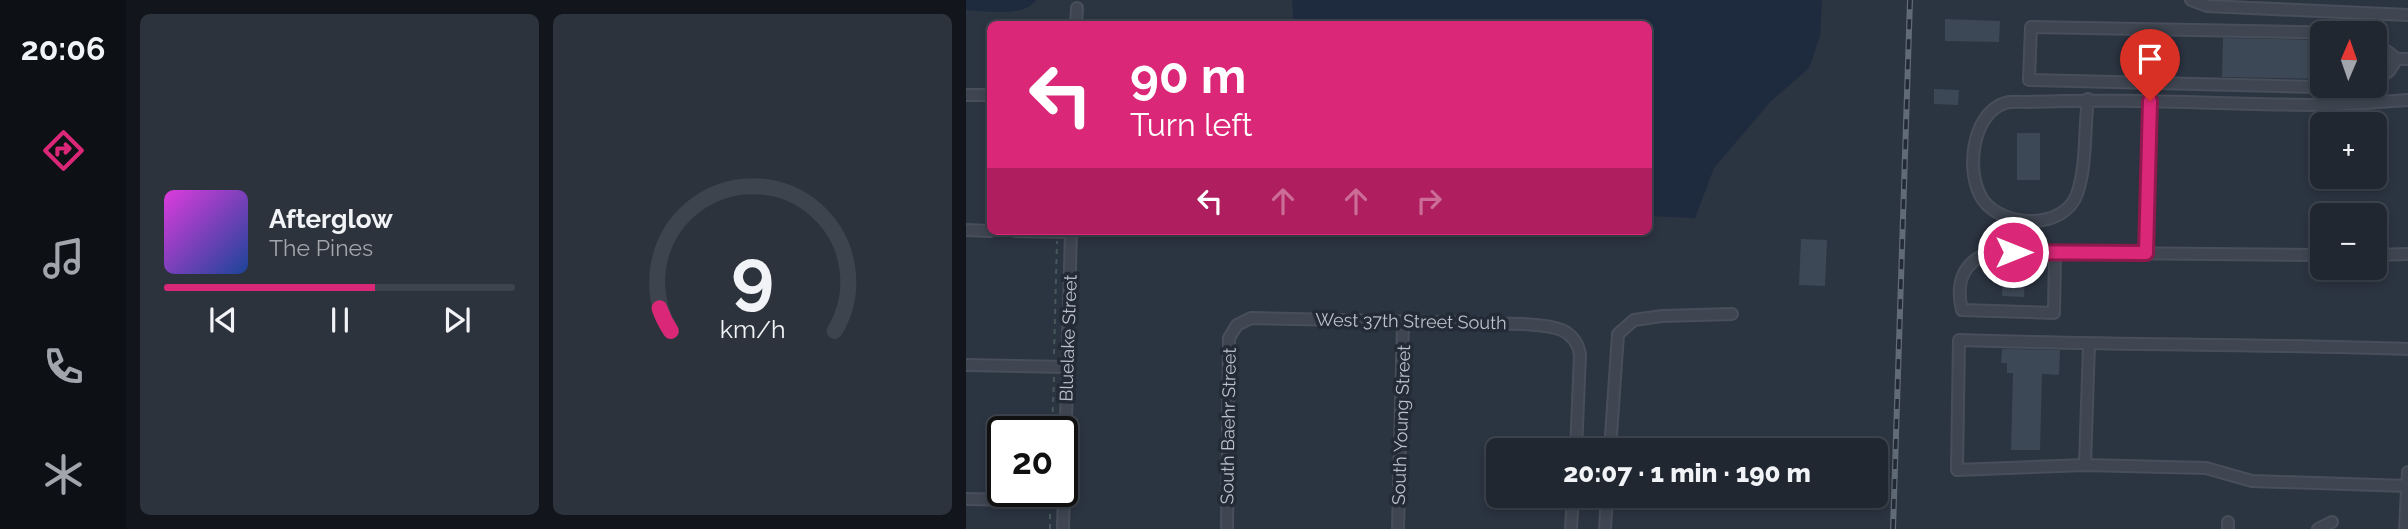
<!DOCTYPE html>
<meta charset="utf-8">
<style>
body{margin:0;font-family:Raleway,sans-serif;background:#2d333d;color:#f1f3f6;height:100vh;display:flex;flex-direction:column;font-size:26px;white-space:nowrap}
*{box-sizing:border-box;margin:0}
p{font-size:23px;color:#a2a5ab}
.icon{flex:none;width:38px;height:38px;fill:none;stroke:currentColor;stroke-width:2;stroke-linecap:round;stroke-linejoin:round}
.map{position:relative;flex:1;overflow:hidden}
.panel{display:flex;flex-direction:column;gap:14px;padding:14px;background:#12151b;width:840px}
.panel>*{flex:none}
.guide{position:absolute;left:21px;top:21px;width:665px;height:214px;border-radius:10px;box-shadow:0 4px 10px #0003,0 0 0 2px #3d444d;background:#db2777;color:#fff;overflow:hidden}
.needle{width:46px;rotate:2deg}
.buttons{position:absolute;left:1344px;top:21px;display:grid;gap:14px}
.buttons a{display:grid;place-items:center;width:77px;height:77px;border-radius:10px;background:#202731;box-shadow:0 4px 10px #0003,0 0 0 2px #3d444d;font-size:35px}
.speed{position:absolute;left:21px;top:416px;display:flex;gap:14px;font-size:35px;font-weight:700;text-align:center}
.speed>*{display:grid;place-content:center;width:91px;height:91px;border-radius:50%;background:#202731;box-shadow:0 4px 10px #0003,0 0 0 2px #3d444d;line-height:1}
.speed .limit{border:4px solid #111;border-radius:10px;background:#fff;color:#111}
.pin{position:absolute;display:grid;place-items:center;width:60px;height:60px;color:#fff;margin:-72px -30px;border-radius:50% 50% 50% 0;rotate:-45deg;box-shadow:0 0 7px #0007}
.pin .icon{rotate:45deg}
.me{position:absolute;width:77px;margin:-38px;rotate:90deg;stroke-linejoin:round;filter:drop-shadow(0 0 5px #0008)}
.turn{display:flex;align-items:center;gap:24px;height:147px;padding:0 28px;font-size:32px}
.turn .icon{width:91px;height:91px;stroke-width:2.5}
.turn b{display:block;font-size:49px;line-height:60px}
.lanes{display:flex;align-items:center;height:66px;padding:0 28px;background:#0003;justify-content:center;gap:35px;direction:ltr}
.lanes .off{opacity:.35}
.panel .card{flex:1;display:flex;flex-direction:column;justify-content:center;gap:10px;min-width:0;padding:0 24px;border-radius:10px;background:#2d333d}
.panel .dial{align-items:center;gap:0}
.dial svg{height:182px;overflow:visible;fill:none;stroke:#3d444d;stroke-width:7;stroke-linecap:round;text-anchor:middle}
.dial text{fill:#f1f3f6;stroke:none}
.song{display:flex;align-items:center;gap:21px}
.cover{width:84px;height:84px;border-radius:10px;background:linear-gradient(135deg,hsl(300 70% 55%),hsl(220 70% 35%))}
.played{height:7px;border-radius:4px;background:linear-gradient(90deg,#db2777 60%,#3d444d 60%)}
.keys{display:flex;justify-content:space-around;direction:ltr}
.panel .tiles{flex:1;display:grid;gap:14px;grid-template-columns:repeat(2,1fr)}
.trip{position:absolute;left:520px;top:438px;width:402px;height:70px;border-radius:10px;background:#202731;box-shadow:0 4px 10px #0003,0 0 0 2px #3d444d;font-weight:800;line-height:70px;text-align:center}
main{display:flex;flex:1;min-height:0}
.dock{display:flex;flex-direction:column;width:126px;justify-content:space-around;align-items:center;background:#0d1014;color:#a2a5ab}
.dock .icon{width:49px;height:49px}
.dock .selected{color:#db2777}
.dock b{font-size:32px;color:#f1f3f6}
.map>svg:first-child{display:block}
.water{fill:#1e2a3e}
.building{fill:#3d4856}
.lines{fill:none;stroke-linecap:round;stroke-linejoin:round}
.minor-casing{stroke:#484f5a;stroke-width:14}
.path{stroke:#46585a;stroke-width:2;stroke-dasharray:5 5;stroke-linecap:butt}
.minor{stroke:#3f4651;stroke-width:10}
.rail-casing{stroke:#616a77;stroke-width:6}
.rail{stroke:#232b36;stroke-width:3.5;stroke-dasharray:10;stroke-linecap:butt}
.route-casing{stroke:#8e194d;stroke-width:18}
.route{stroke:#db2777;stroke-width:12}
.labels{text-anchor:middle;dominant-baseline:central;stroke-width:7;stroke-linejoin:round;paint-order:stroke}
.street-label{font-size:18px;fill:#bcc1cb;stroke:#232b36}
</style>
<main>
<nav class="dock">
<b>20:06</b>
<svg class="icon selected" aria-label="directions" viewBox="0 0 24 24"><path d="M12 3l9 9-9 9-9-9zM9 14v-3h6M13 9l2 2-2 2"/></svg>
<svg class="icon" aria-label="music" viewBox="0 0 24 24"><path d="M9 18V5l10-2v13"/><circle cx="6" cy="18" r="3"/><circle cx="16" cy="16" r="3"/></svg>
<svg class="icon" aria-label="phone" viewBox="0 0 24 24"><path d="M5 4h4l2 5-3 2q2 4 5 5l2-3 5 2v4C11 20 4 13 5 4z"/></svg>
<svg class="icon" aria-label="climate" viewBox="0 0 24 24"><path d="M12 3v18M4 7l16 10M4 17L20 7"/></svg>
</nav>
<section class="panel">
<div class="tiles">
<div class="card">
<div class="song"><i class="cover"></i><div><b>Afterglow</b><p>The Pines</p></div></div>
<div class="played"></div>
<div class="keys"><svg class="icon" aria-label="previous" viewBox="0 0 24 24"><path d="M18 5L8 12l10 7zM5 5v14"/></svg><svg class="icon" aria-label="pause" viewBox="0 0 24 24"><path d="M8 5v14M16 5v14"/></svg><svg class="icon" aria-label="next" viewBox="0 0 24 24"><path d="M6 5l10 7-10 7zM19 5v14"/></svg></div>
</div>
<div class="card dial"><svg viewBox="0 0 100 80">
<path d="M14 69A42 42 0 1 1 86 69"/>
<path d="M14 69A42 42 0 0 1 9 59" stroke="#db2777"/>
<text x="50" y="56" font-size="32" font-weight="700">9</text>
<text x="50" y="72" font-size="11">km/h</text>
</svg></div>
</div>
</section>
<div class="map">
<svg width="1442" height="529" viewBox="0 0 1442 529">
<rect width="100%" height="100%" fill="#2b3441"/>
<!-- water -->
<g class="water">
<path d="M0,0H70C57,18 20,11 0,10Z"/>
<polygon points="326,0 856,0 854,36 843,68 804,102 748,168 729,218 683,216 682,24 328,24"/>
</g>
<!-- building -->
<g class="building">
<polygon points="979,19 1034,21 1033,42 979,41"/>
<polygon points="1257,38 1356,40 1356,79 1256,77"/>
<polygon points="968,89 993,90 992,105 968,104"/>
<rect x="1051" y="133" width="23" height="47"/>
<polygon points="835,239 861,240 859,286 833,285"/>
<polygon points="1038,260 1060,261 1058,297 1036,296"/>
<polygon points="1036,349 1094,350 1093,375 1076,374 1074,450 1045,450 1047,373 1041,373 1041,363 1035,363"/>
</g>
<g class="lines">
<!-- minor casing -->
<g class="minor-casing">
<g id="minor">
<polyline points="1225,0 1241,6 1442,15"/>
<polyline points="110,24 111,8"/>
<polyline points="1390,33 1065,27 1063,80 1389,88 1397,86"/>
<polyline points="1409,42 1431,59 1442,59"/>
<polyline points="1409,81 1423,71 1431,59"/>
<polyline points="0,95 24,95"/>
<path d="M1122,99C1118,129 1121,166 1111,194C1098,230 1037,228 1017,200C999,174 1005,114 1039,103C1046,101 1054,102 1061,102C1156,98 1251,104 1347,105C1378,105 1410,102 1442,100"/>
<polyline points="0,230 24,231"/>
<polyline points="49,231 105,232"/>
<path d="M1089,252L1088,313L996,310C989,282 998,260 1026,252L1356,255"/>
<polyline points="1180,253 1184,101"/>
<polyline points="1409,255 1442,254"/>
<polyline points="0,365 101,367"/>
<polyline points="644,450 652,334 668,320 696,316 766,314"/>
<polyline points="1119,465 1123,345"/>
<path d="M1441,486L1286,481L1240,468L1119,465L991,470L993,340C1143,345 1292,344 1442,349"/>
<polyline points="0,499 97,501"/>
<polyline points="1262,522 1262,529"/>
<polyline points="97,529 105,231"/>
<path d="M261,529L263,338L271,325L285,318L557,324C582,326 608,325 614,354L610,450"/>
<polyline points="432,529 437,321"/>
<polyline points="605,529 607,495"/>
<polyline points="639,529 641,495"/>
<polyline points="1352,529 1366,522"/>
<polyline points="1439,529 1442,472"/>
</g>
</g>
<!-- path -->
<g class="path">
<polyline points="97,24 97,22"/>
<polyline points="88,354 91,241"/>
<polyline points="86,432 88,377"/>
<polyline points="84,529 84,513"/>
</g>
<!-- minor -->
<use href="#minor" class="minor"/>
<!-- rail casing -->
<g class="rail-casing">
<polyline id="rail" points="927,529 944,0"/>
</g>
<!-- rail -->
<use href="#rail" class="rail"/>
</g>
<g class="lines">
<!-- route casing -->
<g class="route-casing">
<polyline id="route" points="1047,252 1180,253 1184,101"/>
</g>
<!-- route -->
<use href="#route" class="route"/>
</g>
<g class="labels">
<!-- street labels -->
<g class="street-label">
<text transform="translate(445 321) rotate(1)">West 37th Street South</text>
<text transform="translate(102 338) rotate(-88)">Bluelake Street</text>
<text transform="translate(435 425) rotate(-88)">South Young Street</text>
<text transform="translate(262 426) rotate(-89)">South Baehr Street</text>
</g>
</g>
</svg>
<div class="buttons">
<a><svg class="needle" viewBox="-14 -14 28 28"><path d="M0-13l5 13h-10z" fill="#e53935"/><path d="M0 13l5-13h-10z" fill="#a2a5ab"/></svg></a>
<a>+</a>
<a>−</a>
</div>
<div class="speed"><div class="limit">20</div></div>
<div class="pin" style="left:1184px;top:101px;background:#d93025"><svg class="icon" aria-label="arrive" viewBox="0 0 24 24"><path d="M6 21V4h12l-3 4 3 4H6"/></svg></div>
<svg class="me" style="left:1047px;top:252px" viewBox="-20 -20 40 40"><circle r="17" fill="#db2777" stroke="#fff" stroke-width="3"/><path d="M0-11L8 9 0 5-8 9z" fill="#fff"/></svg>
<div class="trip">20:07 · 1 min · 190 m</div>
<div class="guide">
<div class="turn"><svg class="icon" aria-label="left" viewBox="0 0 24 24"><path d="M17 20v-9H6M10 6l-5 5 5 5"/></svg><div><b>90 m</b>Turn left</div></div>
<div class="lanes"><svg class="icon" aria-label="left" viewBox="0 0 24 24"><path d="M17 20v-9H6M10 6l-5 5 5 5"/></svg><svg class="icon off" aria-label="ahead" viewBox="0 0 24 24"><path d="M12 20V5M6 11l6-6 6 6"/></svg><svg class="icon off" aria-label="ahead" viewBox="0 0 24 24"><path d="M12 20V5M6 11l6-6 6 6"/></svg><svg class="icon off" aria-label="right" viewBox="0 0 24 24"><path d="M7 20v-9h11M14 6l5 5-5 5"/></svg></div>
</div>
</div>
</main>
